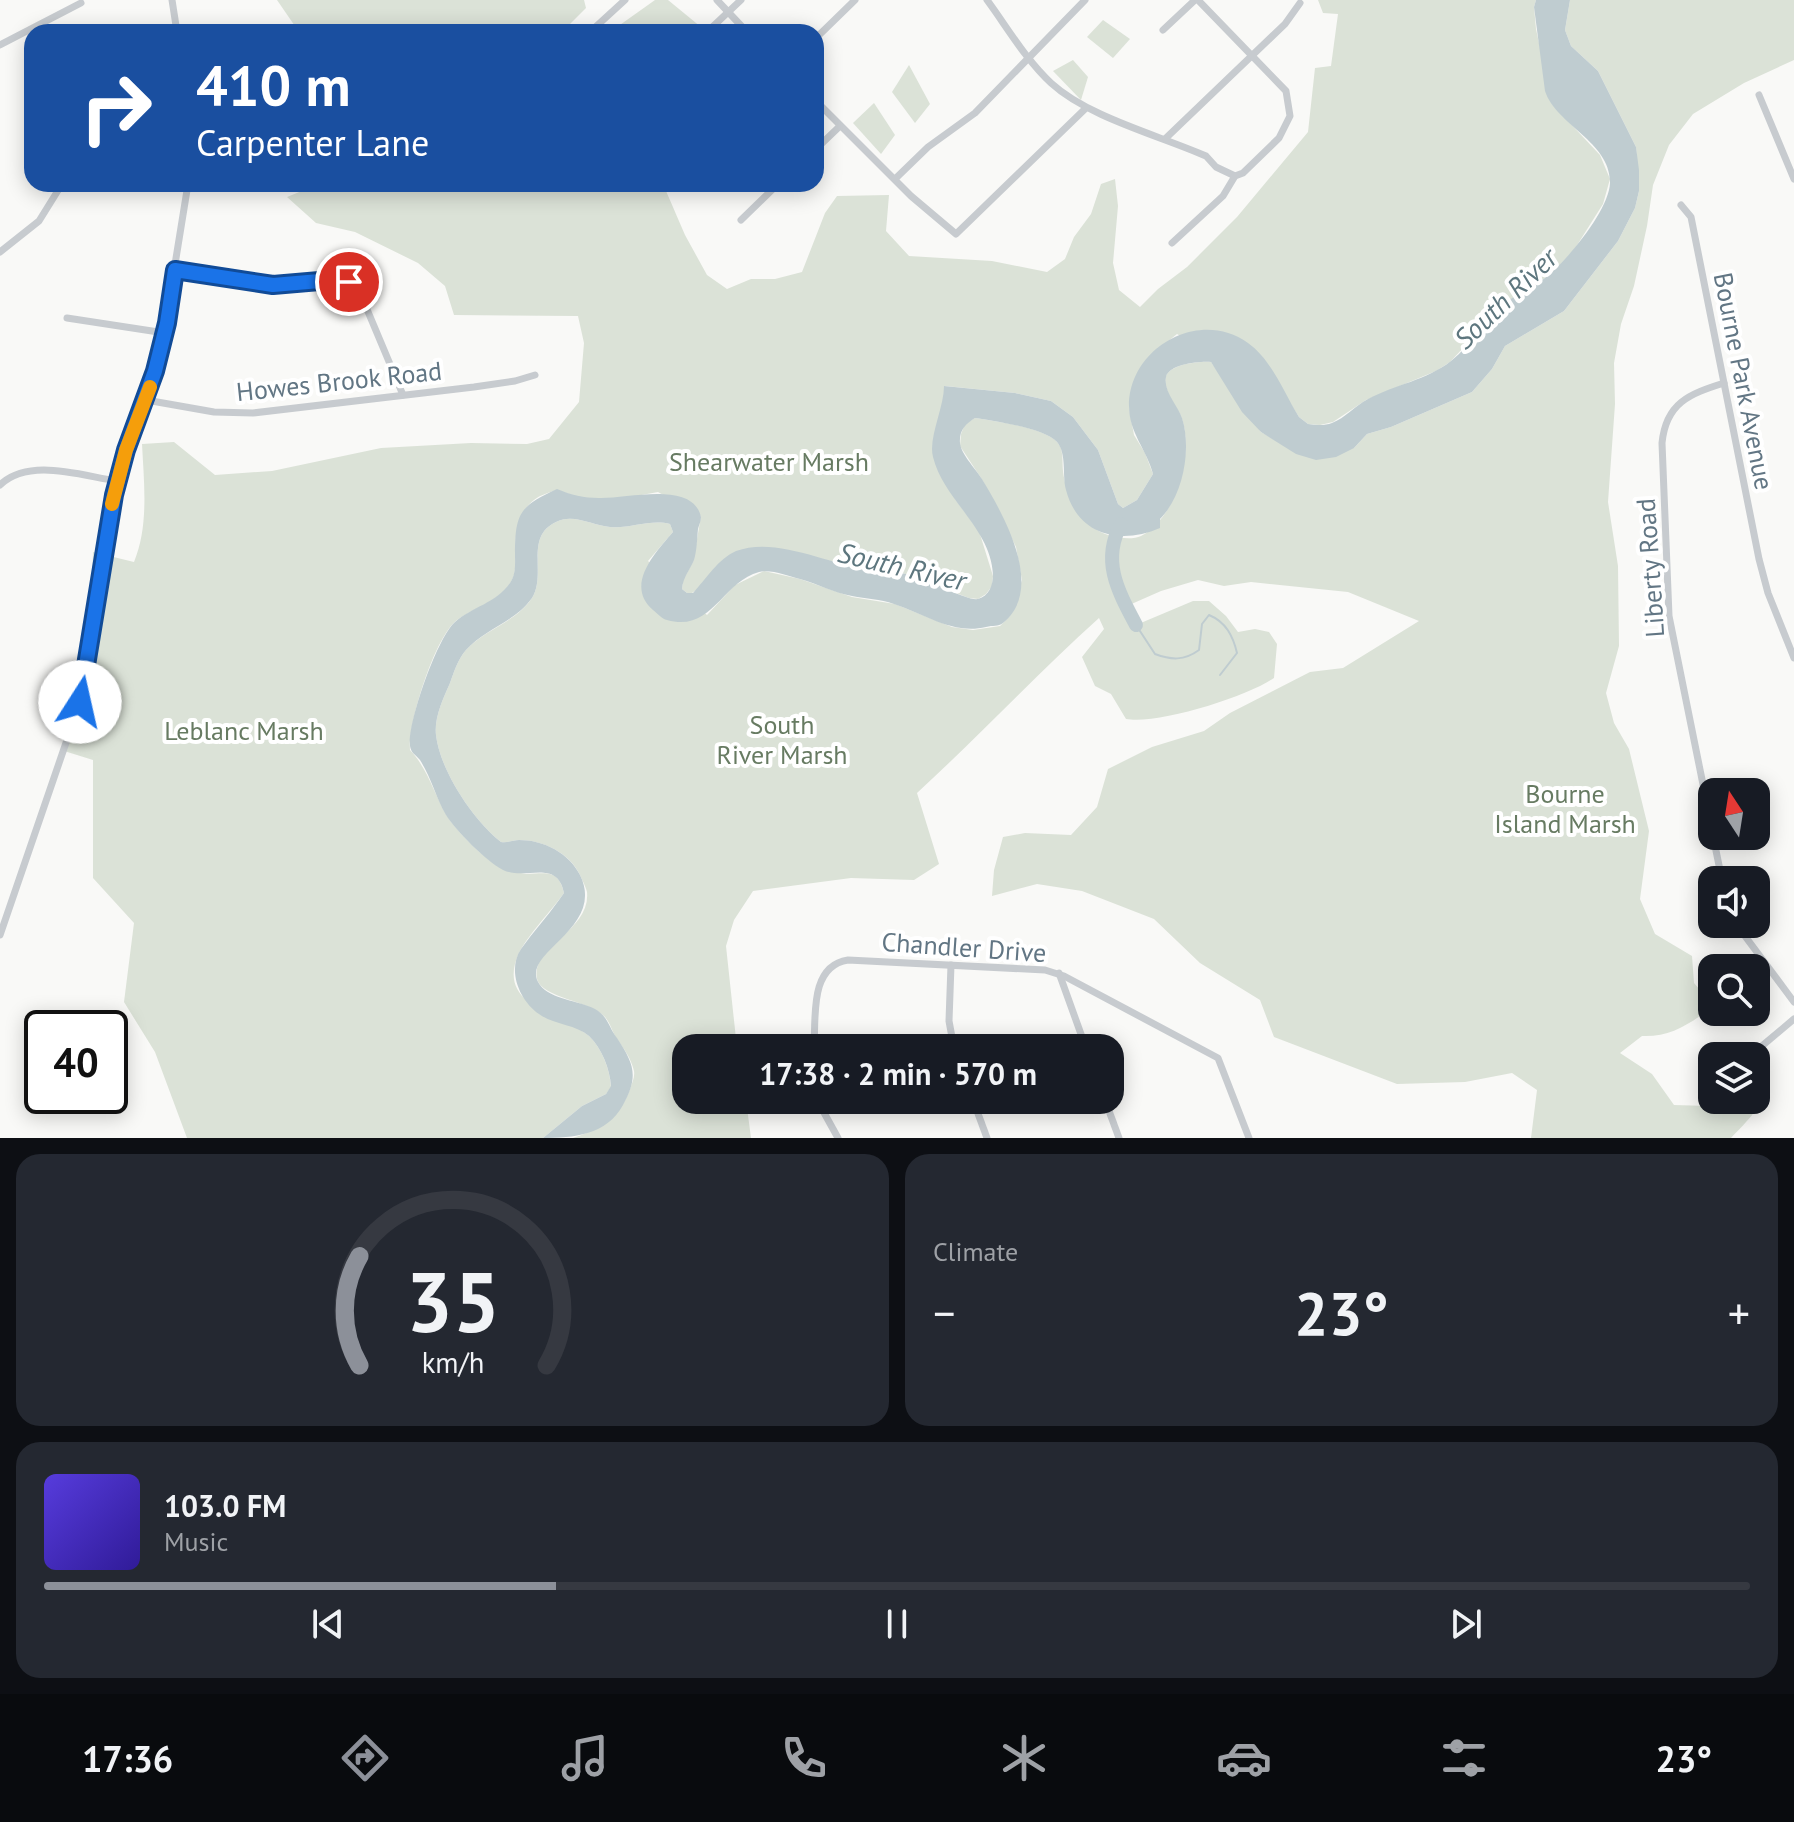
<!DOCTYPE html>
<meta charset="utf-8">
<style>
body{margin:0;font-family:"PT Sans",sans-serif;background:#242831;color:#f1f3f6;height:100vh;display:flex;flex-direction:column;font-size:30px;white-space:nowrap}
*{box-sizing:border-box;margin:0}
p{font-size:26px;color:#9ea1a6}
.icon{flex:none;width:44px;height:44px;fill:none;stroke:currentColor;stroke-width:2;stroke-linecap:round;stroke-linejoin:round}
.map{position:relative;height:1138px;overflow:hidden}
.side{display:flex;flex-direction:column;gap:16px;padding:16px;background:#0d0f14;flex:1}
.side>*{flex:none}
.top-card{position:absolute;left:24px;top:24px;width:800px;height:168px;border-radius:24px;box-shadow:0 4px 20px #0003;background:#1a4fa0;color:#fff;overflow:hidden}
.needle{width:52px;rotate:348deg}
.controls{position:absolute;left:1698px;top:778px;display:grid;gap:16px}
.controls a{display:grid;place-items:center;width:72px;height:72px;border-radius:16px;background:#171b24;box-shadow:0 4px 20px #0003;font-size:40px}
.speed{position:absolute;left:24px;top:1010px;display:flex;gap:16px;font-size:40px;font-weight:700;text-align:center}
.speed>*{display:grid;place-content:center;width:104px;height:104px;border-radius:50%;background:#171b24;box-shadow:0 4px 20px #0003;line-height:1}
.speed .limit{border:4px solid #111;border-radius:12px;background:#fff;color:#111}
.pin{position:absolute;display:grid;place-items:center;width:68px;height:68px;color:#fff;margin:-34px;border:4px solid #fff;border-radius:50%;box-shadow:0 2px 8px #0007}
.me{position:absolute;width:88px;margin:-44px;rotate:10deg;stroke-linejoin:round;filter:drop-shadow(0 0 6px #0008)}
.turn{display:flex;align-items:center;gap:28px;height:168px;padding:0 40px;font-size:36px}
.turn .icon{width:104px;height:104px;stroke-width:2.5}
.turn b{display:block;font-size:56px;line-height:68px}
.big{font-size:60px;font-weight:800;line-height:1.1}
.side .card{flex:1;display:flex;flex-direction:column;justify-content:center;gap:12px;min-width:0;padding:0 28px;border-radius:24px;background:#242831}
.side .dial{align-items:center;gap:0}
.dial svg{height:208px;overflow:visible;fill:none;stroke:#363941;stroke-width:7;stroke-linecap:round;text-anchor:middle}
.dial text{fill:#f1f3f6;stroke:none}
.song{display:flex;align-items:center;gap:24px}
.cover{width:96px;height:96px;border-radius:12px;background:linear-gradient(135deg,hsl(250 70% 55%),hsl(250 70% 35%))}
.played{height:8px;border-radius:4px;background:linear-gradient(90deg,#8c9099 30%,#363941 30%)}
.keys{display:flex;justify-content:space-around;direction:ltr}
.heat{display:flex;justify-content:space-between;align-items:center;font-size:44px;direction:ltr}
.side .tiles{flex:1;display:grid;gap:16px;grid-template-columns:1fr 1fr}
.card:last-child{grid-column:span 2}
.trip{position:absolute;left:672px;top:1034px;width:452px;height:80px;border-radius:24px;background:#171b24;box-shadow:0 4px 20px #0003;font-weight:800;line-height:80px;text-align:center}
.tabs{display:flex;height:128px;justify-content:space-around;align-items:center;background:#090b0e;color:#9ea1a6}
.tabs .icon{width:56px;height:56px}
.tabs .active{color:#8c9099}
.tabs b{font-size:36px;color:#f1f3f6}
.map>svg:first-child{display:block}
.green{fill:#dbe2d7}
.water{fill:#bfccd0}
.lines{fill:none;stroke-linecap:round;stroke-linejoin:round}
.stream{stroke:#bfccd0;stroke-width:2}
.river{stroke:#bfccd0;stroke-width:14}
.minor{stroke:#c7cbcf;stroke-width:7}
.route-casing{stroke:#114b97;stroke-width:20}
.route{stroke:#1a73e8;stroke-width:14}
.slow{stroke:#f59e0b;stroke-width:14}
.labels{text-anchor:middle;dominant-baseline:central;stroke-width:8;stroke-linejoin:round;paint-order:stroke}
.street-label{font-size:26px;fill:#627684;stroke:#fff}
.park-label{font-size:26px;fill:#677b62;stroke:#fff}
.water-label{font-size:28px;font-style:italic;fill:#5d767e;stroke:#fff}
</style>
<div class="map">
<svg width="1794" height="1138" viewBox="0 0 1794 1138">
<rect width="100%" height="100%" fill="#f9f9f7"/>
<!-- green -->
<g class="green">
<polygon points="277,0 584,0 586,8 562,32 299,32"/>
<polygon points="655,0 668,0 707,32 610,32"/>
<path d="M1318,0H1536L1534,7L1536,29L1552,104L1600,155L1610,179L1603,204L1574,250L1556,269L1538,284L1504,304L1450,362L1436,371L1366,400L1333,422L1320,425L1308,424L1299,417L1285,395L1177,334L1155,352L1129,408L1134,435L1145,453L1153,474L1137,500L1123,508L1118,504L1098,450L1073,417L1051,401L1015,393L945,386L955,499L979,531L993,576L992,586L986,594L978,599L969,598L900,572L866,569L773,548H757L692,593H687L682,589L683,580L693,562L701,516L658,492L625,498L596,499L578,497L557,490C550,492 540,495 534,500C517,513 515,536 515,556C515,564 516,573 512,580C501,601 475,607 457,620C435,636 408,723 410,750C428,769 434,794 447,816C456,830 481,856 496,864C503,868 518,873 526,874C546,874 558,868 564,893C551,911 528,935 519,953C494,1007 563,1014 589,1036C602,1048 610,1070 611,1087L606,1094L582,1106L543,1138H187L155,1052L124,1002L134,923L93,878V760L61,750L89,664L93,552L134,562C149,526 144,483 142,444L174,442L215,475L272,471L381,448L471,443L527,444L549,439L579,402L584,343L578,316L454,315L445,286L418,263L355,232L316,223L287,197L319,184H663L685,235L707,275L727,289L751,279H775L802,272L825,213L837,196L889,195L886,231L909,256L992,261L1047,272L1065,259L1074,237L1091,214L1101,184L1115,179L1118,206L1113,263L1119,290L1140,307L1158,289L1187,267L1237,217L1308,132L1315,68L1331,66L1338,14L1323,13Z"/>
<path d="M1570,0H1794V60L1744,83L1693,114L1669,145L1653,185L1647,226L1634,286L1621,324L1614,363L1615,404L1608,502L1618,566L1619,646L1606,693L1614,723L1629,749L1649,831L1640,899L1655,934L1692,956L1694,983L1706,997L1701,999L1707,1011C1685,1027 1668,1037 1642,1036L1620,1053L1652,1074L1674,1105L1708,1106L1727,1100H1756V1088L1766,1084C1763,1107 1747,1121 1731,1138H1531L1537,1090L1512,1073L1465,1082L1397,1084L1274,1037L1260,1000L1200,963L1154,919L1082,891L1037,884L992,896L994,870L1003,837L1025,833L1071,835L1097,807L1108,769L1152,747L1204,731L1230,713L1310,672L1343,668L1419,621L1348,592L1251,582L1224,586L1198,580L1161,591L1127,606L1136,625L1193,601H1209L1226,616L1238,632L1255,629L1269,632L1277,644L1274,678C1247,697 1157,725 1126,719L1111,694L1095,686L1082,657L1104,629L1099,618C1037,674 979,736 917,793L939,864L914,880L851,878L753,891L734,920L726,946L737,1048H686V1100H746L751,1138H573C600,1129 620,1117 630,1089C632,1083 635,1077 634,1071C631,1058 624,1049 617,1039C612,1032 611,1024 605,1017C591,1001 542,998 537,979C530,946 591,931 587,892C586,887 582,880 580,875C570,853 543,840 519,840C513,840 508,843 501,842C474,821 440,771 436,735C434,718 443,699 450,683C454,672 458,659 466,650C485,629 515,623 532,598C547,574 524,537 556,522C574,513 593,526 610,527C630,529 650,519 670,524L673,532L648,561L707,615L735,585L764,571L800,579L852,597L895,604L952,627L973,630L1000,626L1010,616L1022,580L1016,547L983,481L960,446L961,434L965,424L975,418C994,421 1043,427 1057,442C1064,449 1062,461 1063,471C1066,498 1082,528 1111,536C1119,538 1133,540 1141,536C1177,517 1195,452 1181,416C1176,405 1162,389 1166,376C1171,364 1200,361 1211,362L1261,432L1275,440L1354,448L1367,434L1391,427L1472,392L1492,369L1505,346L1564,311L1618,241L1635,208L1639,191L1636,147L1598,71L1571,46L1565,30Z"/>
<polygon points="1103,20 1130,39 1113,58 1087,37"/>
<polygon points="1073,60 1088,77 1081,100 1053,71"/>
<polygon points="909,65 930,104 915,123 892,92"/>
<polygon points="874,103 895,135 881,154 853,123"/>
</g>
<!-- water -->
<path class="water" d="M1536,0H1570L1565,30L1571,46L1598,71L1636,147L1639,170V191L1635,208L1618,241L1564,311L1505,346L1492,369L1472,392L1391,427L1367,434L1354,448L1336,457L1316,460L1296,454L1261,432L1242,412L1211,362C1200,361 1169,364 1166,377C1163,391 1178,406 1182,418C1192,449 1183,496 1160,519V528C1121,545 1078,536 1066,490C1062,475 1067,454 1057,442C1044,428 994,421 975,418C965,424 959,431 960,443C961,454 975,468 982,479C1003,514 1046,588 1003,623C998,627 993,625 986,627C953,635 925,614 894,604C880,599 866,599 852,596C834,593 818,584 800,579C788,576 771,569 759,572C722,582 712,633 667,620C662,619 657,613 653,610C624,585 656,552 673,532L670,524C650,519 630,529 610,527C593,526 574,513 556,522C524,537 547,574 532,598C515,622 485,629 466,650C458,659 454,672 450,683C443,699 434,718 436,735C440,771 474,821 501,842C508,843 513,840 519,840C544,840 569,853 580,875C607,930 516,953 540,985C550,999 580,1001 595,1009C608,1016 609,1028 617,1038C634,1064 639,1076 623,1105C607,1135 573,1138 543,1138L582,1106L606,1094L611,1086C610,1070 602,1048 589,1036C575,1024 554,1025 539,1014C519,1000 507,970 521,949C533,932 547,917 559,900L564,893C557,858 526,881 503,870C486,861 456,831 446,815C436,798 431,777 420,760C415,754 411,753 410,746C407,723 438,636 455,622C472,607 496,603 510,583C516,574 515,565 515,554C515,513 520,506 557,489C571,495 584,498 599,498C626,499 693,480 701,517C701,521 699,525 698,529C697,539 697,550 694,560C690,570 683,577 682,589L687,593H693C706,579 718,559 736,551C775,536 828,564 867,569C886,571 903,572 921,578C934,582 967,601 978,599C989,596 993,585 993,575C991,528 944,501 933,457C928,438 944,408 944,386L1015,393L1051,401L1073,417L1098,450L1118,504L1123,508L1137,500L1153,474C1147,450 1129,433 1129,406C1129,347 1200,308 1248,343C1272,360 1284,393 1299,417L1308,424C1316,425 1324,426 1332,423C1345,418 1355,406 1368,399C1394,385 1427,380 1451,361C1472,345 1484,320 1505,303C1516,294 1530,290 1541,281C1564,265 1609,211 1610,183C1611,142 1556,125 1545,91L1534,7Z"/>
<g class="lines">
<!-- stream -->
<path class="stream" d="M1136,625L1155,654C1171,660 1184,661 1199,650L1202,624L1209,615C1226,622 1233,636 1237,653L1220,675"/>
<!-- river -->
<path class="river" d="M1121,524C1101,561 1118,591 1136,625"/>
<!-- minor -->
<g class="minor">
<polyline points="172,0 177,32"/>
<polyline points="717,0 747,32"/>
<path d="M987,0C1007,27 1026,60 1051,83C1088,117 1158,135 1206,156L1216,167L1235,176"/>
<polyline points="1163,30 1195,0"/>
<polyline points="590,32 625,0"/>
<polyline points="707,32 741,0"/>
<polyline points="816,38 855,0"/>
<polyline points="0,45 81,3"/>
<polyline points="1759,95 1794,179"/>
<polyline points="816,101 911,196 956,234 1086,108"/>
<polyline points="1166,138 1285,24 1300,3"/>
<polyline points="816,149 840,126"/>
<polyline points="895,179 928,147 975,113 1085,0"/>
<polyline points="1681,205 1691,217 1759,559 1768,593 1794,658"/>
<polyline points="741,220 778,184"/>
<polyline points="1172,243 1223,196 1235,176 1243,173 1279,138 1290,116 1286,91 1198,0"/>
<polyline points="0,252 39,221 62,184"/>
<polyline points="175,270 273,285 343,279 354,286 361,295 403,395"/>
<polyline points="67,318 165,333"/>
<polyline points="146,400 214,412 253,413 474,387 515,381 535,375"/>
<path d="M0,485C29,457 82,476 117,481"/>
<path d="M1712,829L1669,616L1662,443C1666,403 1689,394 1724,383"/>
<polyline points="1713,836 1722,880"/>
<polyline points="1736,924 1794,1002"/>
<polyline points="0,935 80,702 114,495 126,450 161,351 188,184"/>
<polyline points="951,965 949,1021 954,1048"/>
<polyline points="1059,973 1086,1048"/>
<path d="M814,1048C816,1018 809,966 848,960L1045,970L1064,976L1218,1058L1249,1138"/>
<polyline points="1750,1056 1794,1019"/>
<polyline points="817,1100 838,1138"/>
<polyline points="973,1100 987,1138"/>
<polyline points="1105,1100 1119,1138"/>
</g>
</g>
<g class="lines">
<!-- route casing -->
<g class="route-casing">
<polyline id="route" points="80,702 114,495 126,450 155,371 167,323 175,270 273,285 343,279 349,282"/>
</g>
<!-- route -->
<use href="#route" class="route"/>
<!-- slow -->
<polyline class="slow" points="112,504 126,450 150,387"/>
</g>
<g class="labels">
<!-- street labels -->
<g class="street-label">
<text transform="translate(339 381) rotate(-6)">Howes Brook Road</text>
<text transform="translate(1744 381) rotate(79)">Bourne Park Avenue</text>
<text transform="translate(1650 568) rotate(-94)">Liberty Road</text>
<text transform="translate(964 947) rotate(4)">Chandler Drive</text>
</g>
<!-- park labels -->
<g class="park-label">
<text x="769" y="461">Shearwater Marsh</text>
<text x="782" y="724">South<tspan x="782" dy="30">River Marsh</tspan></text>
<text x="244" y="730">Leblanc Marsh</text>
<text x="1565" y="793">Bourne<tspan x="1565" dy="30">Island Marsh</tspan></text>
</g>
<!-- water labels -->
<g class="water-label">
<text transform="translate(1505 298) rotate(-44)">South River</text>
<text transform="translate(902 566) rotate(13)">South River</text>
</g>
</g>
</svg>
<div class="controls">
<a><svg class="needle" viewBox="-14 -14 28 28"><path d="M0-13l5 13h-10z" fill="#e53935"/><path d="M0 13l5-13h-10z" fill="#9ea1a6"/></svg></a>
<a><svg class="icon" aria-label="sound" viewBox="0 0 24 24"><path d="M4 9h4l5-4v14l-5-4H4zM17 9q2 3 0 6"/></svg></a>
<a><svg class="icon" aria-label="search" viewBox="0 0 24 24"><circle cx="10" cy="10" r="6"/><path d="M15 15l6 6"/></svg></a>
<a><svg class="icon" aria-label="layers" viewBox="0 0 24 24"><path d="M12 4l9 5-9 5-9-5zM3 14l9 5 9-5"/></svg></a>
</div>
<div class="speed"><div class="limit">40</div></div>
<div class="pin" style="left:349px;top:282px;background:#d93025"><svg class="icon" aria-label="arrive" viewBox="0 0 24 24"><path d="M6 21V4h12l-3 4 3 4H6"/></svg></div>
<svg class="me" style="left:80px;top:702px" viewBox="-20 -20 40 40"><circle r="19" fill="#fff"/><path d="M0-13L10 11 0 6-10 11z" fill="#1a73e8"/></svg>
<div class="trip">17:38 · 2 min · 570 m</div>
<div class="top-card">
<div class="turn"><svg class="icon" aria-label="right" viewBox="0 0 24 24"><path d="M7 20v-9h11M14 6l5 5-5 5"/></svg><div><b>410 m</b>Carpenter Lane</div></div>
</div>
</div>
<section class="side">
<div class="tiles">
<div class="card dial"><svg viewBox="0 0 100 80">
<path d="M14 69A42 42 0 1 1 86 69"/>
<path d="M14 69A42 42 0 0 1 14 27" stroke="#8c9099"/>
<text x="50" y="56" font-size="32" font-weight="700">35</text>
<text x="50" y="72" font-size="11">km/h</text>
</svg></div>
<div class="card"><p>Climate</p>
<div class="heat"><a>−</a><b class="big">23°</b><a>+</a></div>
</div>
<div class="card">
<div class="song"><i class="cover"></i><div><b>103.0 FM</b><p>Music</p></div></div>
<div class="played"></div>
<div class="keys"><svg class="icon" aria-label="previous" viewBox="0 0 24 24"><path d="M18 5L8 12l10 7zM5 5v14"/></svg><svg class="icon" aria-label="pause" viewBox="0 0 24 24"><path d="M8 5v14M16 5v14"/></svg><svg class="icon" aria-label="next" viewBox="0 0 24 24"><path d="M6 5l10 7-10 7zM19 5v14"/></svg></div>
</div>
</div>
</section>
<nav class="tabs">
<b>17:36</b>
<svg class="icon active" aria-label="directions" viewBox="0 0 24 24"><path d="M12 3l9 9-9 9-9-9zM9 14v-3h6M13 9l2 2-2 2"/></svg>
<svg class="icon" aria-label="music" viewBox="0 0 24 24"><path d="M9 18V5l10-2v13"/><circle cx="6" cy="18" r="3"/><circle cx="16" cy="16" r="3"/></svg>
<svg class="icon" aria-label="phone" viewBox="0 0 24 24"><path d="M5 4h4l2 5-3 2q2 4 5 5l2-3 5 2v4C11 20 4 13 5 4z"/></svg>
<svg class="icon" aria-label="climate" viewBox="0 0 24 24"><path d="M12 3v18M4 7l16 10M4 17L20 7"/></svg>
<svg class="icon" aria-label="car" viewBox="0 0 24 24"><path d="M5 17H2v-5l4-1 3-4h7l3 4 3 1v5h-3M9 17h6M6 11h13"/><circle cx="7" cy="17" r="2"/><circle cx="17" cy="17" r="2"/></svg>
<svg class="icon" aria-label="filters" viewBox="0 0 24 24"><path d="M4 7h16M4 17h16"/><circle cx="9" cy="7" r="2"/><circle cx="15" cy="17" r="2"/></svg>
<b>23°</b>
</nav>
